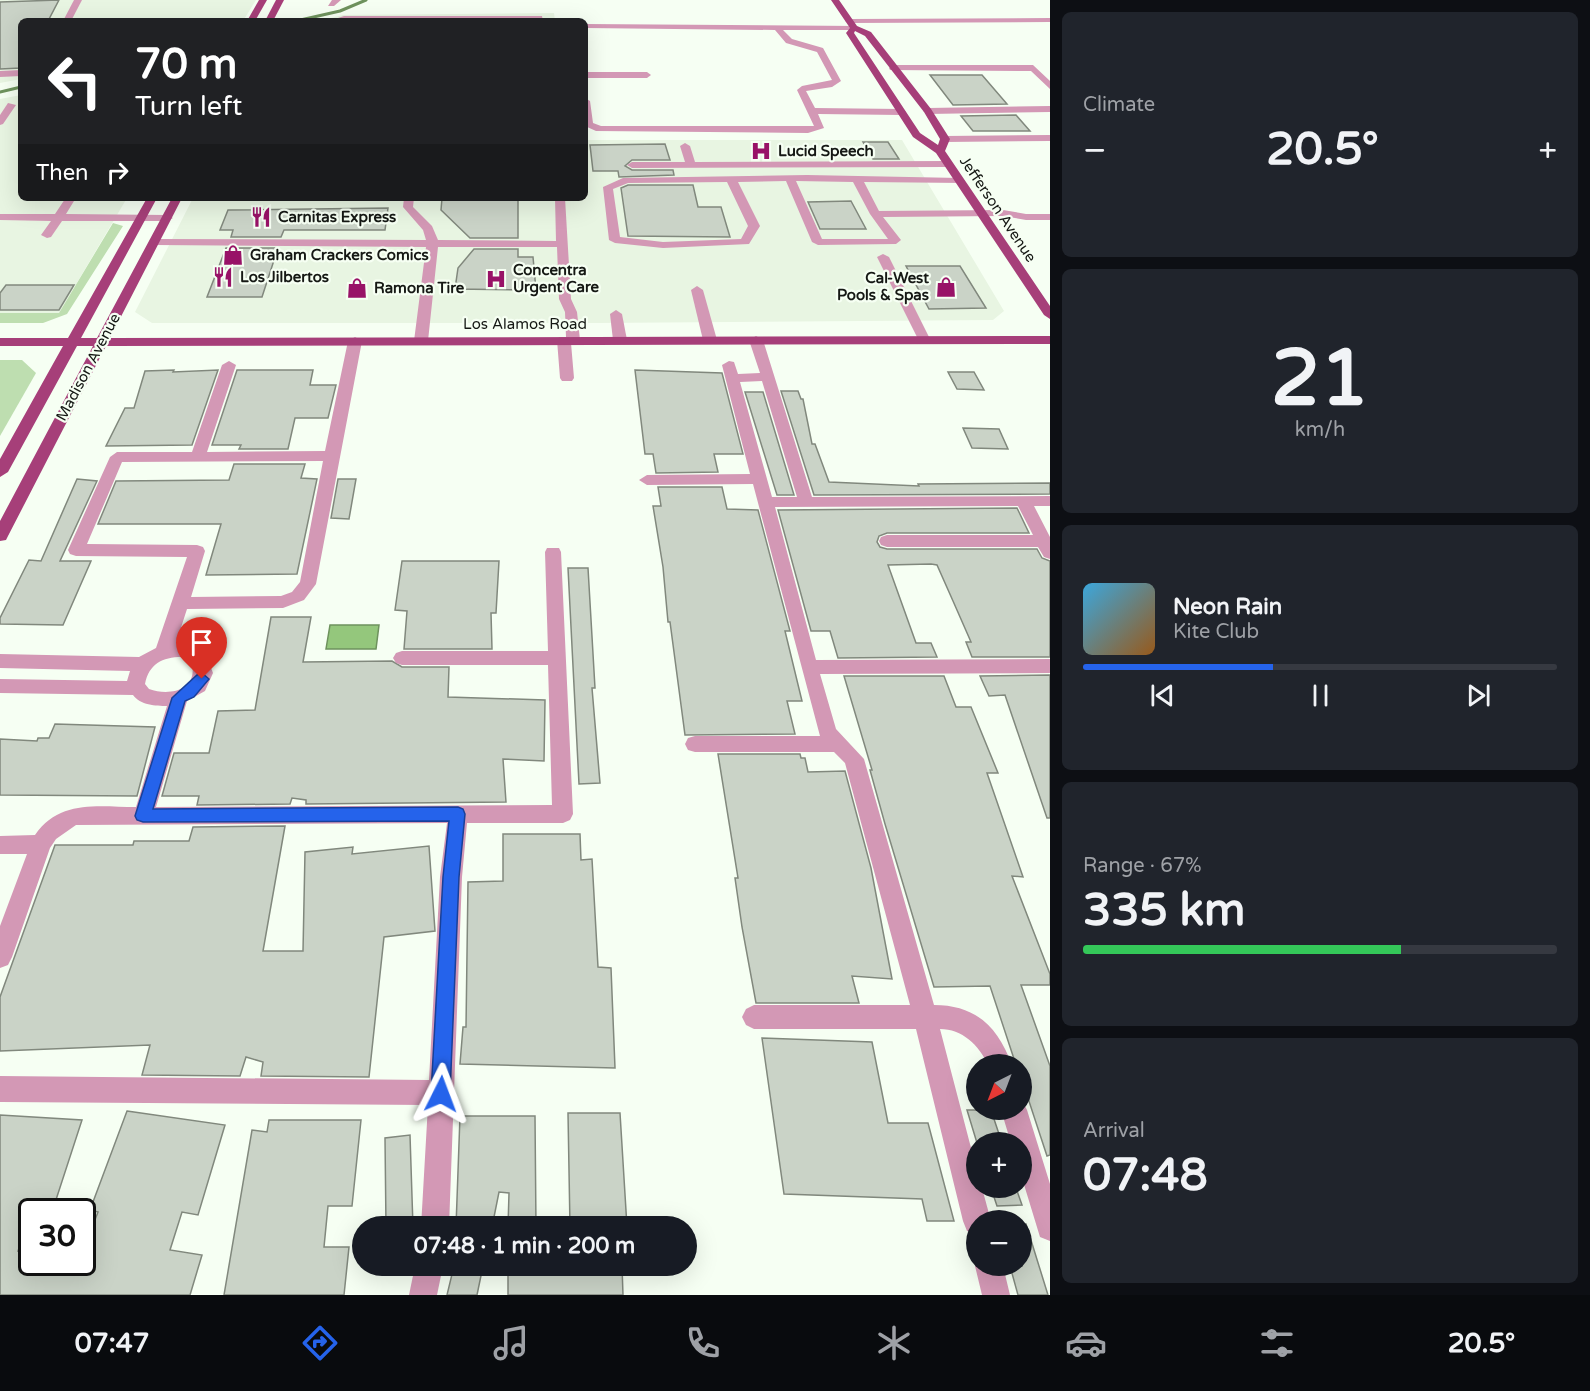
<!DOCTYPE html>
<meta charset="utf-8">
<style>
body{margin:0;font-family:"Varela Round",sans-serif;background:#20242c;color:#f1f3f6;height:100vh;display:flex;flex-direction:column;font-size:22px;white-space:nowrap}
*{box-sizing:border-box;margin:0}
p{font-size:20px;color:#9ea1a6}
.icon{flex:none;width:33px;height:33px;fill:none;stroke:currentColor;stroke-width:2;stroke-linecap:round;stroke-linejoin:round}
.map{position:relative;flex:1;overflow:hidden}
.panel{display:flex;flex-direction:column;gap:12px;padding:12px;background:#0d0f14;width:540px}
.panel>*{flex:none}
.top-card{position:absolute;left:18px;top:18px;width:570px;height:183px;border-radius:9px;box-shadow:0 6px 24px #0002;background:#202124;color:#fff;overflow:hidden}
.needle{width:39px;rotate:222deg}
.controls{position:absolute;left:966px;top:1054px;display:grid;gap:12px}
.controls a{display:grid;place-items:center;width:66px;height:66px;border-radius:50%;background:#171b24;box-shadow:0 6px 24px #0002;font-size:30px}
.speed{position:absolute;left:18px;top:1198px;display:flex;gap:12px;font-size:30px;font-weight:700;text-align:center}
.speed>*{display:grid;place-content:center;width:78px;height:78px;border-radius:50%;background:#171b24;box-shadow:0 6px 24px #0002;line-height:1}
.speed .limit{border:3px solid #111;border-radius:9px;background:#fff;color:#111}
.pin{position:absolute;display:grid;place-items:center;width:51px;height:51px;color:#fff;margin:-62px -26px;border-radius:50% 50% 50% 0;rotate:-45deg;box-shadow:0 0 6px #0007}
.pin .icon{rotate:45deg}
.me{position:absolute;width:66px;margin:-33px;rotate:3deg;stroke-linejoin:round;filter:drop-shadow(0 0 4px #0008)}
.turn{display:flex;align-items:center;gap:21px;height:126px;padding:0 18px;font-size:27px}
.turn .icon{width:78px;height:78px;stroke-width:2.5}
.turn b{display:block;font-size:42px;line-height:51px}
.then{display:flex;align-items:center;height:57px;padding:0 18px;background:#0003;gap:12px;font-size:22px}
.big{font-size:45px;font-weight:700;line-height:1.1}
.panel .widget{flex:1;display:flex;flex-direction:column;justify-content:center;gap:9px;min-width:0;padding:0 21px;border-radius:9px;background:#20242c}
.panel .dial{align-items:center;gap:0}
.dial b{font-size:78px;line-height:1}
.song{display:flex;align-items:center;gap:18px}
.cover{width:72px;height:72px;border-radius:9px;background:linear-gradient(135deg,hsl(200 70% 55%),hsl(30 70% 35%))}
.played{height:6px;border-radius:3px;background:linear-gradient(90deg,#2563eb 40%,#363941 40%)}
.keys{display:flex;justify-content:space-around;direction:ltr}
.heat{display:flex;justify-content:space-between;align-items:center;font-size:33px;direction:ltr}
.charge{height:9px;border-radius:4px;background:linear-gradient(90deg,#34c759 67%,#363941 0)}
.trip{position:absolute;left:352px;top:1216px;width:345px;height:60px;border-radius:30px;background:#171b24;box-shadow:0 6px 24px #0002;font-weight:700;line-height:60px;text-align:center}
.tab-bar{display:flex;height:96px;justify-content:space-around;align-items:center;background:#090b0e;color:#9ea1a6}
.tab-bar .icon{width:42px;height:42px}
.tab-bar .on{color:#2563eb}
.tab-bar b{font-size:27px;color:#f1f3f6}
main{display:flex;flex:1;min-height:0}
.map>svg:first-child{display:block}
.built{fill:#e8f5e2}
.green{fill:#bedeb0}
.water{fill:#94c77c;stroke:#6e925d;stroke-width:1.5}
.lines{fill:none;stroke-linecap:round;stroke-linejoin:round}
.stream{stroke:#6e925d;stroke-width:3}
.building{fill:#cad3c7;stroke:#81887d;stroke-width:1.5}
.minor{fill:#d398b5;fill-rule:evenodd}
.major{fill:#a63f79;fill-rule:evenodd}
.route{fill:#2563eb;stroke:#184099;stroke-width:1.5}
.labels{text-anchor:middle;dominant-baseline:central;stroke-width:4.5;stroke-linejoin:round;paint-order:stroke}
.far-poi-label{font-size:15px;font-weight:bold;fill:#151814;stroke:#f6fff3;text-anchor:start}
.far-street-label{font-size:15px;fill:#151814;stroke:#f6fff3}
</style>
<main>
<div class="map">
<svg width="1050" height="1295" viewBox="0 0 1050 1295">
<rect width="100%" height="100%" fill="#f6fff3"/>
<!-- built -->
<g class="built">
<polygon points="0,0 256,0 243,21 21,21 21,79 0,83"/>
<polygon points="554,13 555,21 319,21 343,15"/>
<polygon points="21,95 21,198 127,198 59,313 0,313 0,99"/>
<polygon points="585,140 902,140 1004,311 993,320 598,323 152,323 135,312 193,198 585,198"/>
</g>
<!-- green -->
<g class="green">
<polygon points="113,223 123,226 67,314 43,323 0,323 0,313 59,313"/>
<polygon points="0,360 22,360 36,373 0,436"/>
</g>
<!-- water -->
<polygon class="water" points="330,625 379,625 376,649 326,649"/>
<g class="lines">
<!-- stream -->
<g class="stream">
<polyline points="296,21 340,11 366,0"/>
<polyline points="0,92 21,87"/>
</g>
</g>
<!-- building -->
<g class="building">
<polygon points="59,0 48,21 21,21 21,68 0,69 0,2"/>
<polygon points="930,75 982,75 1007,104 953,105"/>
<polygon points="1016,115 1030,131 973,131 961,116"/>
<polygon points="863,142 888,142 899,159 873,159"/>
<polygon points="665,144 670,160 632,160 625,166 632,170 673,170 674,175 619,177 618,171 593,171 590,145"/>
<polygon points="628,185 693,185 698,207 721,207 730,237 628,236 621,188"/>
<polygon points="442,198 518,198 518,238 470,238 441,210"/>
<polygon points="851,201 866,229 820,229 808,202"/>
<polygon points="388,208 385,230 284,230 281,237 231,237 233,230 220,230 228,210"/>
<polygon points="226,248 278,248 262,297 207,297"/>
<polygon points="474,249 518,249 518,257 533,257 536,290 455,289 458,268"/>
<polygon points="906,266 960,266 986,308 929,309"/>
<polygon points="6,285 74,285 59,310 0,310 0,293"/>
<polygon points="174,370 173,372 218,370 192,445 106,446 125,408 134,408 145,371"/>
<polygon points="237,370 313,370 310,385 336,385 328,418 295,418 288,449 239,449 241,445 212,445"/>
<polygon points="635,370 722,373 743,454 714,454 718,472 656,473 653,454 645,454"/>
<polygon points="948,372 974,372 984,390 957,389"/>
<polygon points="781,391 798,391 801,399 803,399 812,444 815,444 829,482 919,486 918,484 1050,483 1050,494 814,495"/>
<polygon points="745,392 763,392 794,495 777,495"/>
<polygon points="963,428 999,429 1008,449 972,448"/>
<polygon points="234,464 305,464 301,478 317,479 297,574 206,575 221,524 98,524 116,481 229,480"/>
<polygon points="77,479 97,481 60,561 91,561 63,625 0,624 0,618 29,560 41,561"/>
<polygon points="338,479 356,479 349,519 331,518"/>
<polygon points="658,487 722,487 727,509 758,510 790,631 785,631 802,701 787,701 795,734 685,735 670,622 668,622 663,567 653,506 661,506"/>
<polygon points="1017,508 1029,533 887,533 879,536 877,542 880,547 887,549 1037,549 1042,558 1050,561 1050,657 972,657 966,642 971,642 953,601 937,565 931,564 888,565 916,643 931,643 937,657 838,658 830,631 811,631 778,510"/>
<polygon points="402,561 499,561 496,613 491,613 492,649 404,649 407,611 395,610"/>
<polygon points="568,568 588,568 595,688 592,688 600,783 579,784"/>
<polygon points="271,617 311,617 303,662 392,661 402,667 449,667 448,697 545,700 544,761 503,759 506,802 306,804 306,800 292,798 290,804 197,805 199,796 162,796 174,753 209,753 218,711 255,710"/>
<polygon points="1050,675 1050,818 1047,818 1005,695 989,696 980,676"/>
<polygon points="844,676 944,676 956,707 971,707 998,773 987,773 1023,877 1012,876 1050,974 1050,985 1021,985 1050,1066 1050,1155 1047,1156 1022,1080 1022,1065 1016,1065 990,986 934,987 885,824 870,770 872,770"/>
<polygon points="55,724 155,727 137,796 0,795 0,739 37,741 38,738 49,738"/>
<polygon points="718,754 800,754 801,758 805,758 808,772 845,771 871,868 892,979 852,976 859,1003 756,1003 742,927 735,878 738,878"/>
<polygon points="285,826 263,951 303,951 305,852 353,847 352,854 429,846 435,931 384,937 369,1077 261,1076 263,1062 246,1057 240,1076 142,1075 150,1045 0,1051 0,997 55,845 133,845 134,841 189,841 193,827"/>
<polygon points="503,834 580,834 581,860 592,859 598,967 611,968 615,1068 460,1064 463,1027 466,1027 468,882 503,881"/>
<polygon points="762,1038 872,1042 888,1123 928,1123 954,1221 927,1221 922,1199 784,1194"/>
<polygon points="967,1110 991,1110 1002,1143 977,1143"/>
<polygon points="127,1111 225,1125 198,1215 182,1212 170,1250 202,1255 190,1295 0,1295 0,1115 82,1120 52,1212 32,1212 18,1251 32,1252 32,1263 82,1263 82,1253 98,1212 90,1210"/>
<polygon points="568,1113 620,1113 627,1227 570,1227"/>
<polygon points="460,1116 535,1116 536,1227 508,1227 509,1193 499,1192 492,1227 456,1227"/>
<polygon points="269,1120 361,1120 352,1206 328,1206 324,1247 349,1247 344,1295 224,1295 252,1130 267,1132"/>
<polygon points="410,1135 413,1227 386,1227 385,1138"/>
<polygon points="991,1188 1016,1188 1022,1205 997,1206"/>
<polygon points="1022,1224 1026,1224 1048,1295 1018,1295 1010,1266 1022,1266"/>
<polygon points="454,1266 483,1266 477,1295 447,1295"/>
<polygon points="508,1266 622,1266 623,1295 508,1295"/>
</g>
<g class="lines">
<!-- minor -->
<g class="minor">
<polygon points="74,0 82,0 71,21 63,21"/>
<polygon points="332,0 341,0 334,6 328,6"/>
<polygon points="344,16 542,16 543,21 329,21"/>
<polygon points="1050,18 1050,22 849,23 845,21 849,19"/>
<polygon points="585,24 857,26 858,28 854,30 783,30 792,39 823,48 841,81 832,87 806,91 815,108 901,109 906,112 901,115 818,114 824,128 808,133 596,131 585,126 585,98 590,101 593,123 601,126 814,126 797,90 802,86 832,80 817,52 786,43 775,30 585,28"/>
<polygon points="893,65 1033,65 1050,81 1050,89 1031,71 890,70 889,68"/>
<polygon points="21,70 21,76 0,77 0,71"/>
<polygon points="585,72 647,72 651,75 647,78 585,78"/>
<polygon points="8,103 16,105 3,124 0,125 0,115"/>
<polygon points="1050,106 1050,112 928,114 923,111 928,108"/>
<polygon points="1050,135 1050,141 945,142 940,139 945,136"/>
<polygon points="685,143 690,146 695,162 948,161 953,164 948,167 632,168 627,165 632,162 685,162 680,146"/>
<path d="M807,175L960,178L965,181L964,183L864,182L879,211L1003,210L1026,214H1050V220H1026L1003,216L883,217L901,240L896,244L818,245L812,242L786,181L738,182L760,226L749,244L663,248L615,243L609,240L603,187L623,178ZM796,181L853,182L870,214L888,239H822ZM727,182L748,226L741,239L663,242L620,237L613,189L628,183Z"/>
<polygon points="70,198 74,201 66,214 167,215 173,218 167,221 62,221 51,237 47,238 41,235 51,221 0,220 0,214 55,214 65,199"/>
<polygon points="404,198 414,198 413,207 432,226 438,240 556,241 555,198 565,198 571,299 577,312 580,340 578,343 571,343 574,378 572,381 562,381 560,378 557,340 559,337 566,337 565,312 559,299 557,247 438,247 428,341 421,345 414,341 426,247 155,245 149,242 155,239 426,240 423,230 403,207"/>
<polygon points="883,254 889,257 930,339 929,342 924,343 918,339 877,257"/>
<polygon points="697,286 703,290 717,340 715,343 710,344 703,340 691,290"/>
<polygon points="616,310 622,314 627,340 620,344 613,340 610,314"/>
<path d="M756,336L763,340L812,497L1050,496V506H1034L1050,537V559L1044,557L1038,547H887L881,545L879,541L881,537L887,535H1033L1018,506L775,507L816,660L1050,659V673L820,674L836,729L864,759L934,1005C976,1005 998,1027 1012,1065H988C979,1045 962,1029 940,1029L976,1167V1188H982L991,1221H976V1234L967,1231L963,1221L916,1029H754L746,1025L742,1017L746,1009L754,1005H910L845,763L834,752H695L688,750L685,744L688,738L695,736H820L753,484L647,485L639,480L647,475L750,474L722,365L729,361L734,362L738,374L760,373L749,340ZM762,381L797,497H772L740,382Z"/>
<path d="M355,337L362,341L316,584L304,600L283,608L187,609L176,643H184L205,652L213,673L205,691L187,701L156,807L552,805L548,665H402L396,663L393,658L396,653L402,651H548L545,552L547,548H559L561,552L573,814L570,820L563,823H467L462,877L449,1227H421L428,1105L0,1102V1076L429,1080L440,877L447,823L76,825L56,839L50,848L12,957L8,965L0,968V926L27,854H0V836L35,835C60,799 98,807 136,807L167,706C156,706 140,705 133,695L0,693V679L127,681L130,671L0,668V654L139,657L156,648L187,557L76,556L70,554L68,550L110,457L117,452H192L222,365L229,361L236,365L207,452L325,451L348,341ZM323,461L300,582L292,592L281,596L191,597L205,551L203,547L197,545L87,544L122,462ZM182,657L191,661C200,689 171,697 149,689L145,684C149,664 162,657 182,657Z"/>
<polygon points="1022,1100 1027,1110 1050,1184 1050,1241 1040,1237 1022,1178 1022,1143 1011,1143 1001,1110 1022,1110"/>
<polygon points="976,1262 976,1266 1003,1266 1010,1295 982,1295 975,1266"/>
<polygon points="415,1266 443,1266 437,1295 409,1295"/>
</g>
<!-- major -->
<g class="major">
<polygon points="259,0 267,0 255,21 247,21"/>
<polygon points="276,0 284,0 273,21 265,21"/>
<path d="M831,0H839L857,26L871,32L931,109L950,139L945,151L1050,306V319L1044,315L936,153L913,137L846,33L850,28ZM855,31L865,36L924,112L940,139L938,145L920,133L854,33Z"/>
<polygon points="147,198 157,198 81,338 97,338 172,198 182,198 110,338 1050,336 1050,344 106,346 8,536 6,540 0,541 0,521 93,346 77,346 8,472 0,477 0,459 63,346 0,346 0,338 68,338"/>
</g>
</g>
<!-- route -->
<polygon class="route" points="202,673 209,679 194,697 185,701 153,809 458,807 463,809 465,814 459,877 450,1094 447,1100 441,1103 434,1100 431,1094 443,877 449,821 143,822 137,820 135,816 172,698 197,675"/>
<!-- icons -->
<defs>
<g id="hospital-bare" transform="scale(1.62)"><path d="M-5-5h3v3.5h4V-5h3V5h-3V1.5h-4V5h-3Z" fill="#981267" stroke="#f6fff3" stroke-width="2.5" paint-order="stroke"/></g>
<g id="restaurant-bare" transform="scale(1.62)"><path d="M-5-6h1v4h1v-4h1v4h1v-4h1v5L-1.5 .5V6h-2V.5L-5-1ZM5-6V6H3V1.5H1.5Q1.5-4 5-6Z" fill="#981267" stroke="#f6fff3" stroke-width="2.5" paint-order="stroke"/></g>
<g id="shop-bare" transform="scale(1.62)"><path d="M-5-2.5h2.3a2.7 3.5 0 0 1 5.4 0H5L5.5 6h-11ZM-1.5-2.5h3a1.5 2.3 0 0 0-3 0Z" fill="#981267" stroke="#f6fff3" stroke-width="2.5" paint-order="stroke"/></g>
</defs>
<g fill-rule="evenodd">
<use href="#hospital-bare" x="761" y="151"/>
<use href="#restaurant-bare" x="261" y="217"/>
<use href="#shop-bare" x="233" y="255"/>
<use href="#restaurant-bare" x="223" y="277"/>
<use href="#hospital-bare" x="496" y="279"/>
<use href="#shop-bare" x="946" y="287"/>
<use href="#shop-bare" x="357" y="288"/>
</g>
<g class="labels">
<!-- far-poi labels -->
<g class="far-poi-label">
<text x="778" y="151">Lucid Speech</text>
<text x="278" y="217">Carnitas Express</text>
<text x="250" y="255">Graham Crackers Comics</text>
<text x="513" y="270">Concentra<tspan x="513" dy="17">Urgent Care</tspan></text>
<text x="240" y="277">Los Jilbertos</text>
<text x="929" y="278" text-anchor="end">Cal-West<tspan x="929" dy="17">Pools &amp; Spas</tspan></text>
<text x="374" y="288">Ramona Tire</text>
</g>
<!-- far-street labels -->
<g class="far-street-label">
<text transform="translate(998 209) rotate(56)">Jefferson Avenue</text>
<text x="525" y="324">Los Alamos Road</text>
<text transform="translate(88 367) rotate(-62)">Madison Avenue</text>
</g>
</g>
</svg>
<div class="controls">
<a><svg class="needle" viewBox="-14 -14 28 28"><path d="M0-13l5 13h-10z" fill="#e53935"/><path d="M0 13l5-13h-10z" fill="#9ea1a6"/></svg></a>
<a>+</a>
<a>−</a>
</div>
<div class="speed"><div class="limit">30</div></div>
<div class="pin" style="left:202px;top:679px;background:#d93025"><svg class="icon" aria-label="arrive" viewBox="0 0 24 24"><path d="M6 21V4h12l-3 4 3 4H6"/></svg></div>
<svg class="me" style="left:441px;top:1094px" viewBox="-20 -20 40 40"><path d="M0-17L14 15 0 8-14 15z" fill="#2563eb" stroke="#fff" stroke-width="4"/></svg>
<div class="trip">07:48 · 1 min · 200 m</div>
<div class="top-card">
<div class="turn"><svg class="icon" aria-label="left" viewBox="0 0 24 24"><path d="M17 20v-9H6M10 6l-5 5 5 5"/></svg><div><b>70 m</b>Turn left</div></div>
<div class="then">Then<svg class="icon" aria-label="right" viewBox="0 0 24 24"><path d="M7 20v-9h11M14 6l5 5-5 5"/></svg></div>
</div>
</div>
<section class="panel">
<div class="widget"><p>Climate</p>
<div class="heat"><a>−</a><b class="big">20.5°</b><a>+</a></div>
</div>
<div class="widget dial"><b>21</b><p>km/h</p></div>
<div class="widget">
<div class="song"><i class="cover"></i><div><b>Neon Rain</b><p>Kite Club</p></div></div>
<div class="played"></div>
<div class="keys"><svg class="icon" aria-label="previous" viewBox="0 0 24 24"><path d="M18 5L8 12l10 7zM5 5v14"/></svg><svg class="icon" aria-label="pause" viewBox="0 0 24 24"><path d="M8 5v14M16 5v14"/></svg><svg class="icon" aria-label="next" viewBox="0 0 24 24"><path d="M6 5l10 7-10 7zM19 5v14"/></svg></div>
</div>
<div class="widget"><p>Range · 67%</p><b class="big">335 km</b><div class="charge"></div></div>
<div class="widget"><p>Arrival</p><b class="big">07:48</b></div>
</section>
</main>
<nav class="tab-bar">
<b>07:47</b>
<svg class="icon on" aria-label="directions" viewBox="0 0 24 24"><path d="M12 3l9 9-9 9-9-9zM9 14v-3h6M13 9l2 2-2 2"/></svg>
<svg class="icon" aria-label="music" viewBox="0 0 24 24"><path d="M9 18V5l10-2v13"/><circle cx="6" cy="18" r="3"/><circle cx="16" cy="16" r="3"/></svg>
<svg class="icon" aria-label="phone" viewBox="0 0 24 24"><path d="M5 4h4l2 5-3 2q2 4 5 5l2-3 5 2v4C11 20 4 13 5 4z"/></svg>
<svg class="icon" aria-label="climate" viewBox="0 0 24 24"><path d="M12 3v18M4 7l16 10M4 17L20 7"/></svg>
<svg class="icon" aria-label="car" viewBox="0 0 24 24"><path d="M5 17H2v-5l4-1 3-4h7l3 4 3 1v5h-3M9 17h6M6 11h13"/><circle cx="7" cy="17" r="2"/><circle cx="17" cy="17" r="2"/></svg>
<svg class="icon" aria-label="filters" viewBox="0 0 24 24"><path d="M4 7h16M4 17h16"/><circle cx="9" cy="7" r="2"/><circle cx="15" cy="17" r="2"/></svg>
<b>20.5°</b>
</nav>
